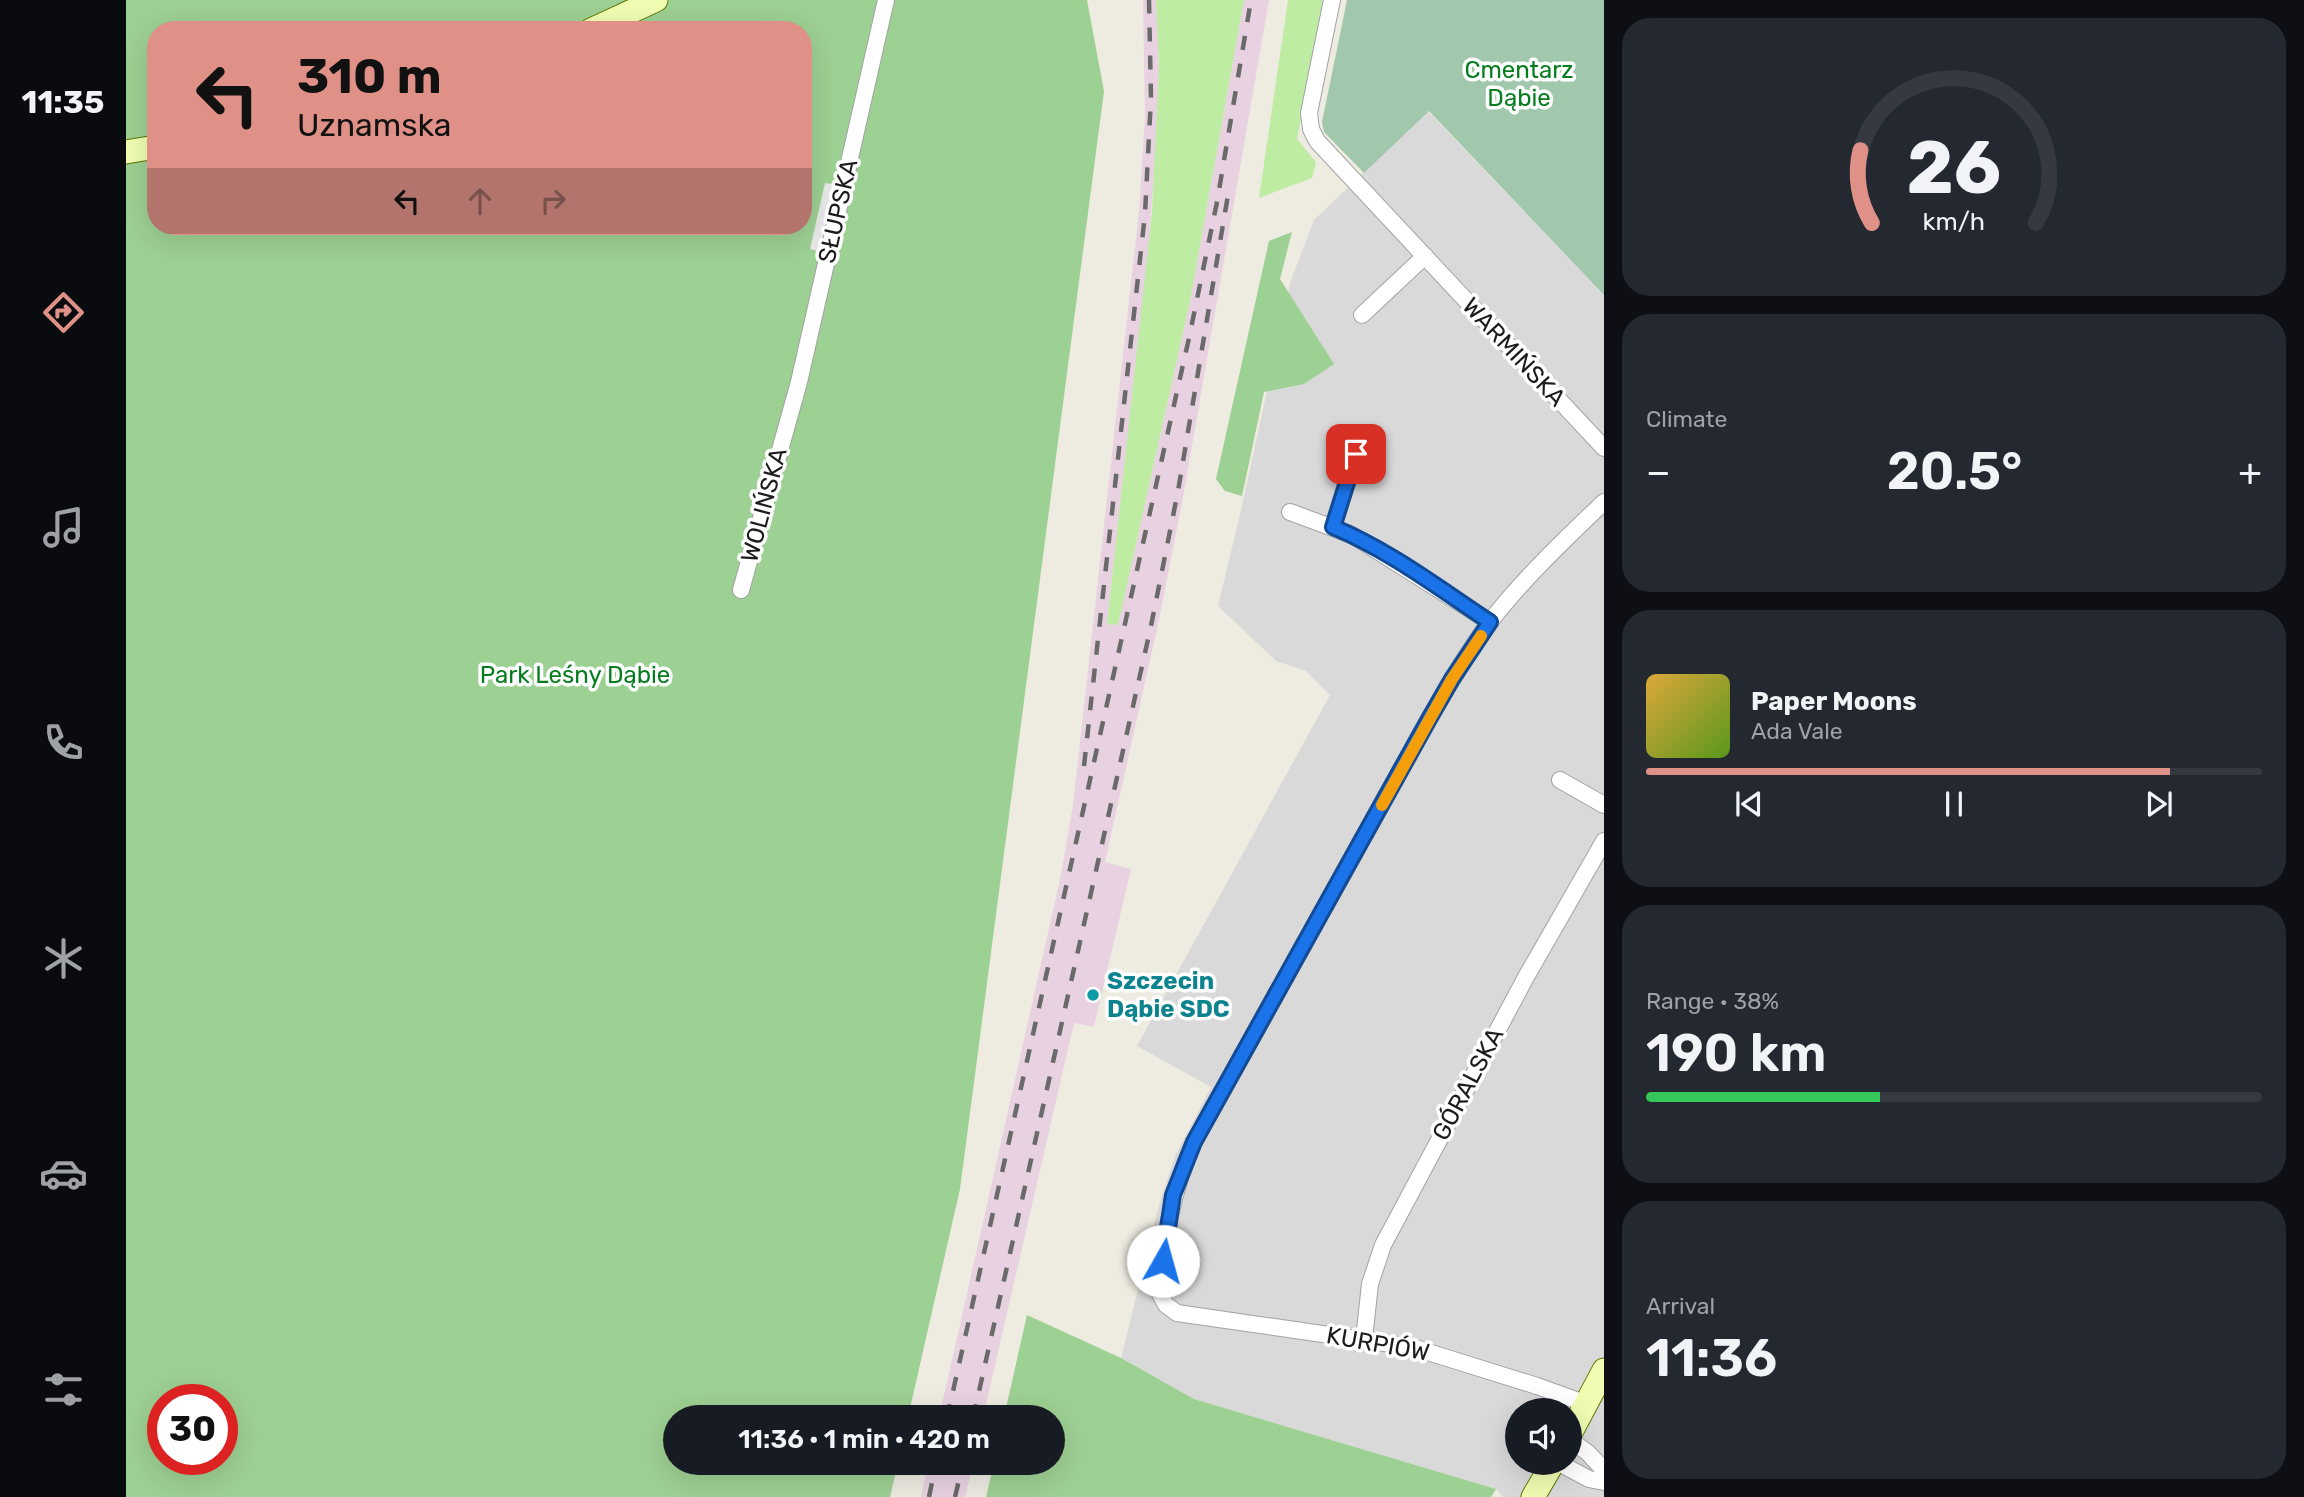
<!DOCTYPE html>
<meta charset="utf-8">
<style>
body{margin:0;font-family:Rubik,sans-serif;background:#242831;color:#f1f3f6;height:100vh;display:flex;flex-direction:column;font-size:26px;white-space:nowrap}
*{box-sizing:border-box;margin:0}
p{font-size:23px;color:#9ea1a6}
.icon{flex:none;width:38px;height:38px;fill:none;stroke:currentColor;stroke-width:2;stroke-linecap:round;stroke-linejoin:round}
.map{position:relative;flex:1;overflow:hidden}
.details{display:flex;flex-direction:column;gap:18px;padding:18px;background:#0d0f14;width:700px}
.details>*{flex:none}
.guide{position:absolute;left:21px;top:21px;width:665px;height:214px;border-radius:28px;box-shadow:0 7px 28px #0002;background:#df9187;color:#111;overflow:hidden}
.tools{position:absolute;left:1379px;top:1398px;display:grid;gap:14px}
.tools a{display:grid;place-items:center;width:77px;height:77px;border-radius:50%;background:#171b24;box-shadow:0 7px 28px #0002;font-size:35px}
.speed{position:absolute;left:21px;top:1384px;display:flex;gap:14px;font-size:35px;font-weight:700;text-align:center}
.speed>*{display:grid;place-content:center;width:91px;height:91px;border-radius:50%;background:#171b24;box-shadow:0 7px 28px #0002;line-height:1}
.speed .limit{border:10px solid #d22;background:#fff;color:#111}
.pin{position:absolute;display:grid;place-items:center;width:60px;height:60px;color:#fff;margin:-30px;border-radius:14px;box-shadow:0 4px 10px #0006}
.me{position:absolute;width:77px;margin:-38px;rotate:7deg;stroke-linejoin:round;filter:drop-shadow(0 0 5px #0008)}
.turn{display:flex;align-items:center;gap:24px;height:147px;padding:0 35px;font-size:32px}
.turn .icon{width:91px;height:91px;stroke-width:2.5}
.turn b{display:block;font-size:49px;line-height:60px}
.lanes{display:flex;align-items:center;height:66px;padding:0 35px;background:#0003;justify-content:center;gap:35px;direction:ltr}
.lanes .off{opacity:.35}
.big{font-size:52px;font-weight:600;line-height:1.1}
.details .tile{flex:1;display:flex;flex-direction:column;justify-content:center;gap:10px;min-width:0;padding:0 24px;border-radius:28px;background:#242831}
.details .dial{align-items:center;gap:0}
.dial svg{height:182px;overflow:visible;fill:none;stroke:#363941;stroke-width:7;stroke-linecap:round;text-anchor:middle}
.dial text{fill:#f1f3f6;stroke:none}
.song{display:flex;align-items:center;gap:21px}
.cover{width:84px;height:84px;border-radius:10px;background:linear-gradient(135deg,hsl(40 70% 55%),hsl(90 70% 35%))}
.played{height:7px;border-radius:4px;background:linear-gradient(90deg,#df9187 85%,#363941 85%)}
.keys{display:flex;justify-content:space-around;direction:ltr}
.heat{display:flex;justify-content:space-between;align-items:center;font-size:38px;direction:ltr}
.charge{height:10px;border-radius:5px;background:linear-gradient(90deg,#34c759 38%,#363941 0)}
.trip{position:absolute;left:537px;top:1405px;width:402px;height:70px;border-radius:35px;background:#171b24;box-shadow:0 7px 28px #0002;font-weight:600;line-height:70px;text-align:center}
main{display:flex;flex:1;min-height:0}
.tabs{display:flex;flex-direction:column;width:126px;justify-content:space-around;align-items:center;background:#090b0e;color:#9ea1a6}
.tabs .icon{width:49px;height:49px}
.tabs .current{color:#df9187}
.tabs b{font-size:32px;color:#f1f3f6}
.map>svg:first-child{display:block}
.residential{fill:#dad9d9;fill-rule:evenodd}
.industrial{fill:#e8d2e1}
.grass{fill:#beeca3}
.forest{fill:#9dd093;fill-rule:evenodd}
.cemetery{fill:#a1c8ac}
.parking{fill:#e8e8e8}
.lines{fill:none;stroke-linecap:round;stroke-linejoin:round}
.street-casing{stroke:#a3a3a3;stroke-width:18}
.secondary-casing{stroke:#5a7600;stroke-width:25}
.street{stroke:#fff;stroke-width:16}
.secondary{stroke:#effcb1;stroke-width:23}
.rail{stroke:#6a6a6a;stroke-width:4.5;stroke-dasharray:14 14;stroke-linecap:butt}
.route-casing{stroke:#114b97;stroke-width:18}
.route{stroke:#1a73e8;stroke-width:12}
.slow{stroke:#f59e0b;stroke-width:12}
.culture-dot{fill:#0f9aa8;stroke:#fff;stroke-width:2.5}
.labels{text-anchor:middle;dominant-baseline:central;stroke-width:7;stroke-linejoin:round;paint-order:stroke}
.park-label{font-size:24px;fill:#067e1f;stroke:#fff}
.street-label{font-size:24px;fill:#1c1c1c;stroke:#fff}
.culture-label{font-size:24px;font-weight:bold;fill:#0d838f;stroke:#fff;text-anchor:start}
</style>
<main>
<nav class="tabs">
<b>11:35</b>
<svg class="icon current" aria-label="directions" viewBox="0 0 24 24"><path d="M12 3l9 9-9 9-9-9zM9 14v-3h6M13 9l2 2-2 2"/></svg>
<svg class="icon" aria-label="music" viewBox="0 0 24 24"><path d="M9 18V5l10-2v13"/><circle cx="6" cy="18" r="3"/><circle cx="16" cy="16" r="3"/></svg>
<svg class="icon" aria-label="phone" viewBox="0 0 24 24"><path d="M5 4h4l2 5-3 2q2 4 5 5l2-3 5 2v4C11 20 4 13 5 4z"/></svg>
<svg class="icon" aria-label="climate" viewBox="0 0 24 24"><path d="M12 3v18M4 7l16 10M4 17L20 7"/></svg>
<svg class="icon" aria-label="car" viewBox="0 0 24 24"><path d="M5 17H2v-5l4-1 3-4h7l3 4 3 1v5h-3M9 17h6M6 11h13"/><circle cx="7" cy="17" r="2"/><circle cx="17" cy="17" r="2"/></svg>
<svg class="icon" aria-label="filters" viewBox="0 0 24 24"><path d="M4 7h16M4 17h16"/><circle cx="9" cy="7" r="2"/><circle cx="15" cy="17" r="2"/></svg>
</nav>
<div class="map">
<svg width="1478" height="1497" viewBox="0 0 1478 1497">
<rect width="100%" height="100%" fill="#eeebe1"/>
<!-- residential -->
<path class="residential" d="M1302,111L1478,295V1497H1377L1370,1489L1068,1399L995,1358L1033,1205L1049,1156L1085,1087L1011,1046L1204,695L1180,671L1150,661L1092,606L1116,506L1165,280L1188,220ZM1391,1410H1444V1463H1391Z"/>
<!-- industrial -->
<g class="industrial">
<polygon points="1017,0 1030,0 1033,68 1032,117 1022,257 981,623 992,625 1064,301 1118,0 1143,0 1058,492 1034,615 979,862 1005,869 968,1027 948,1023 857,1417 813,1418 935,875 947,805 1013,211 1019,116"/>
<polygon points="802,1463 847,1463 839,1497 795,1497"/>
</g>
<!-- grass -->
<g class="grass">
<polygon points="1030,0 1118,0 1064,301 992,625 981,624 1026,212 1033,68"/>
<polygon points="1162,0 1197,0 1171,139 1190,162 1186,178 1133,198"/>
</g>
<!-- forest -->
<g class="forest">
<path d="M0,0H961L978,91L834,1189L782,1417L550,1418V1463H772L764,1497H0ZM30,30H677V226H30ZM37,1400H96V1460H37Z"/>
<polygon points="1166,232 1154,279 1208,364 1178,384 1138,392 1116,496 1099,491 1090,479 1143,241"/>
<polygon points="901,1315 995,1358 1068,1399 1370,1489 1365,1497 860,1497 868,1463 928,1463 928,1418 878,1417"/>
</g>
<!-- cemetery -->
<polygon class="cemetery" points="1221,0 1478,0 1478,295 1303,111 1238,173 1198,132 1196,122"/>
<!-- parking -->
<polygon class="parking" points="699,183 712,185 697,252 684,249"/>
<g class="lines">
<!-- street casing -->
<g class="street-casing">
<g id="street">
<polyline points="1206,0 1183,113 1185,129 1191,141 1478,448"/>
<polyline points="1236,315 1299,256"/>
<polyline points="1164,512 1226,535 1364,622"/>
<polyline points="1207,527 1236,433"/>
<polyline points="615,590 673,382 760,0"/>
<polyline points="1434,780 1478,805"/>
<polyline points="1238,1339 1244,1284 1257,1245 1400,977 1478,841"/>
<path d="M1461,1404L1411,1386L1286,1347L1051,1313L1040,1305L1034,1294C1038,1239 1045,1193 1068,1142L1303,719C1322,686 1341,653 1363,623C1397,579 1438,540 1478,502"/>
<polyline points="1444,1440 1461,1452 1478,1470"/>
<polyline points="1433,1463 1463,1479 1478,1482"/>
</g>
</g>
<!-- secondary casing -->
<g class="secondary-casing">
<g id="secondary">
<polyline points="465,30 530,0"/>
<polyline points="0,152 30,147"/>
<polyline points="1444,1434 1478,1370"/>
<polyline points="1407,1497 1427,1463"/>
</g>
</g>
<!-- street -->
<use href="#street" class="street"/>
<!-- secondary -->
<use href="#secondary" class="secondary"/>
<!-- rail -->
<g class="rail">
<polyline points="958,766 1019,214 1025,98 1023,0"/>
<polyline points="821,1418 1063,338 1091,202 1125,0"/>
<polyline points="847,1418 1025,626 1052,491 1102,195"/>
<polyline points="803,1497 810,1463"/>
<polyline points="829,1497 837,1463"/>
</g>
</g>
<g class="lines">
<!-- route casing -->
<g class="route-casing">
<path id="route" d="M1037,1261L1047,1195L1068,1142L1303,719L1326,679L1364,622C1314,589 1263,550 1207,527L1230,454"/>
</g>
<!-- route -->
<use href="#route" class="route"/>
<!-- slow -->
<polyline class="slow" points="1256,805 1326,679 1355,636"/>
</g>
<!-- markers -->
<circle class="culture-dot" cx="967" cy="995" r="7"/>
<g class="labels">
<!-- park labels -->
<g class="park-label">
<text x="1393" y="70">Cmentarz<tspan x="1393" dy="28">Dąbie</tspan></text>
<text x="449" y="675">Park Leśny Dąbie</text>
</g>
<!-- street labels -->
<g class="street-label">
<text transform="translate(712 211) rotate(-77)">SŁUPSKA</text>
<text transform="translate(1388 352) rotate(47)">WARMIŃSKA</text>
<text transform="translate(638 505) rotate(-75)">WOLIŃSKA</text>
<text transform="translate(1342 1084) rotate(-62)">GÓRALSKA</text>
<text transform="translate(1252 1344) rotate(10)">KURPIÓW</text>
</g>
<!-- culture labels -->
<g class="culture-label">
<text x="981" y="981">Szczecin<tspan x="981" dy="28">Dąbie SDC</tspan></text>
</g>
</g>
</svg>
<div class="tools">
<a><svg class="icon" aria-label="sound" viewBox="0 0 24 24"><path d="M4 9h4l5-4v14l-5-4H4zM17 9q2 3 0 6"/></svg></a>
</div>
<div class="speed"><div class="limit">30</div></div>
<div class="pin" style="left:1230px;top:454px;background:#d93025"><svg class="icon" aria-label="arrive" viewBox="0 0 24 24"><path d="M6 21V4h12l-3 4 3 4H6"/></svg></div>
<svg class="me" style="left:1037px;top:1261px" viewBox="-20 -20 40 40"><circle r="19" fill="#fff"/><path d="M0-13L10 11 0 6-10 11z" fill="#1a73e8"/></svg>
<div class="trip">11:36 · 1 min · 420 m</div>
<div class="guide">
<div class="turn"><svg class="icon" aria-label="left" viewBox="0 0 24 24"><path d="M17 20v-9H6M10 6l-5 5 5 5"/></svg><div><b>310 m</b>Uznamska</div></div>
<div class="lanes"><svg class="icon" aria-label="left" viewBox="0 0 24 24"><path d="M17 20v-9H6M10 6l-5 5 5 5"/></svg><svg class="icon off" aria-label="ahead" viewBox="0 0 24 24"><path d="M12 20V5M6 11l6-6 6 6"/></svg><svg class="icon off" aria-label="right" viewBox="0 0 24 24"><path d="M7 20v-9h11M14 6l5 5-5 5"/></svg></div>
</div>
</div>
<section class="details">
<div class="tile dial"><svg viewBox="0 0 100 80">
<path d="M14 69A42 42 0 1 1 86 69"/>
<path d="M14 69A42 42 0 0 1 9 37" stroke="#df9187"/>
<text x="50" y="56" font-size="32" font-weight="700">26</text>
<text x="50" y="72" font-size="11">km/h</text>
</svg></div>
<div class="tile"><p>Climate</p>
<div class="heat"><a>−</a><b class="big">20.5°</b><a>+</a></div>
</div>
<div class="tile">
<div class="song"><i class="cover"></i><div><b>Paper Moons</b><p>Ada Vale</p></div></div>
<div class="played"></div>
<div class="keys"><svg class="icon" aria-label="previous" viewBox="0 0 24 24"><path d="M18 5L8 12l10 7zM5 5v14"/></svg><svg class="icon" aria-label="pause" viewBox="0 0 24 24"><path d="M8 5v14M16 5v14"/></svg><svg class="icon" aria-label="next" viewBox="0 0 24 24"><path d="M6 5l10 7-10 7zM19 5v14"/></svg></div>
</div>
<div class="tile"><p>Range · 38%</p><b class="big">190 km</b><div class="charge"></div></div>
<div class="tile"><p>Arrival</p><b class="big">11:36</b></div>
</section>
</main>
